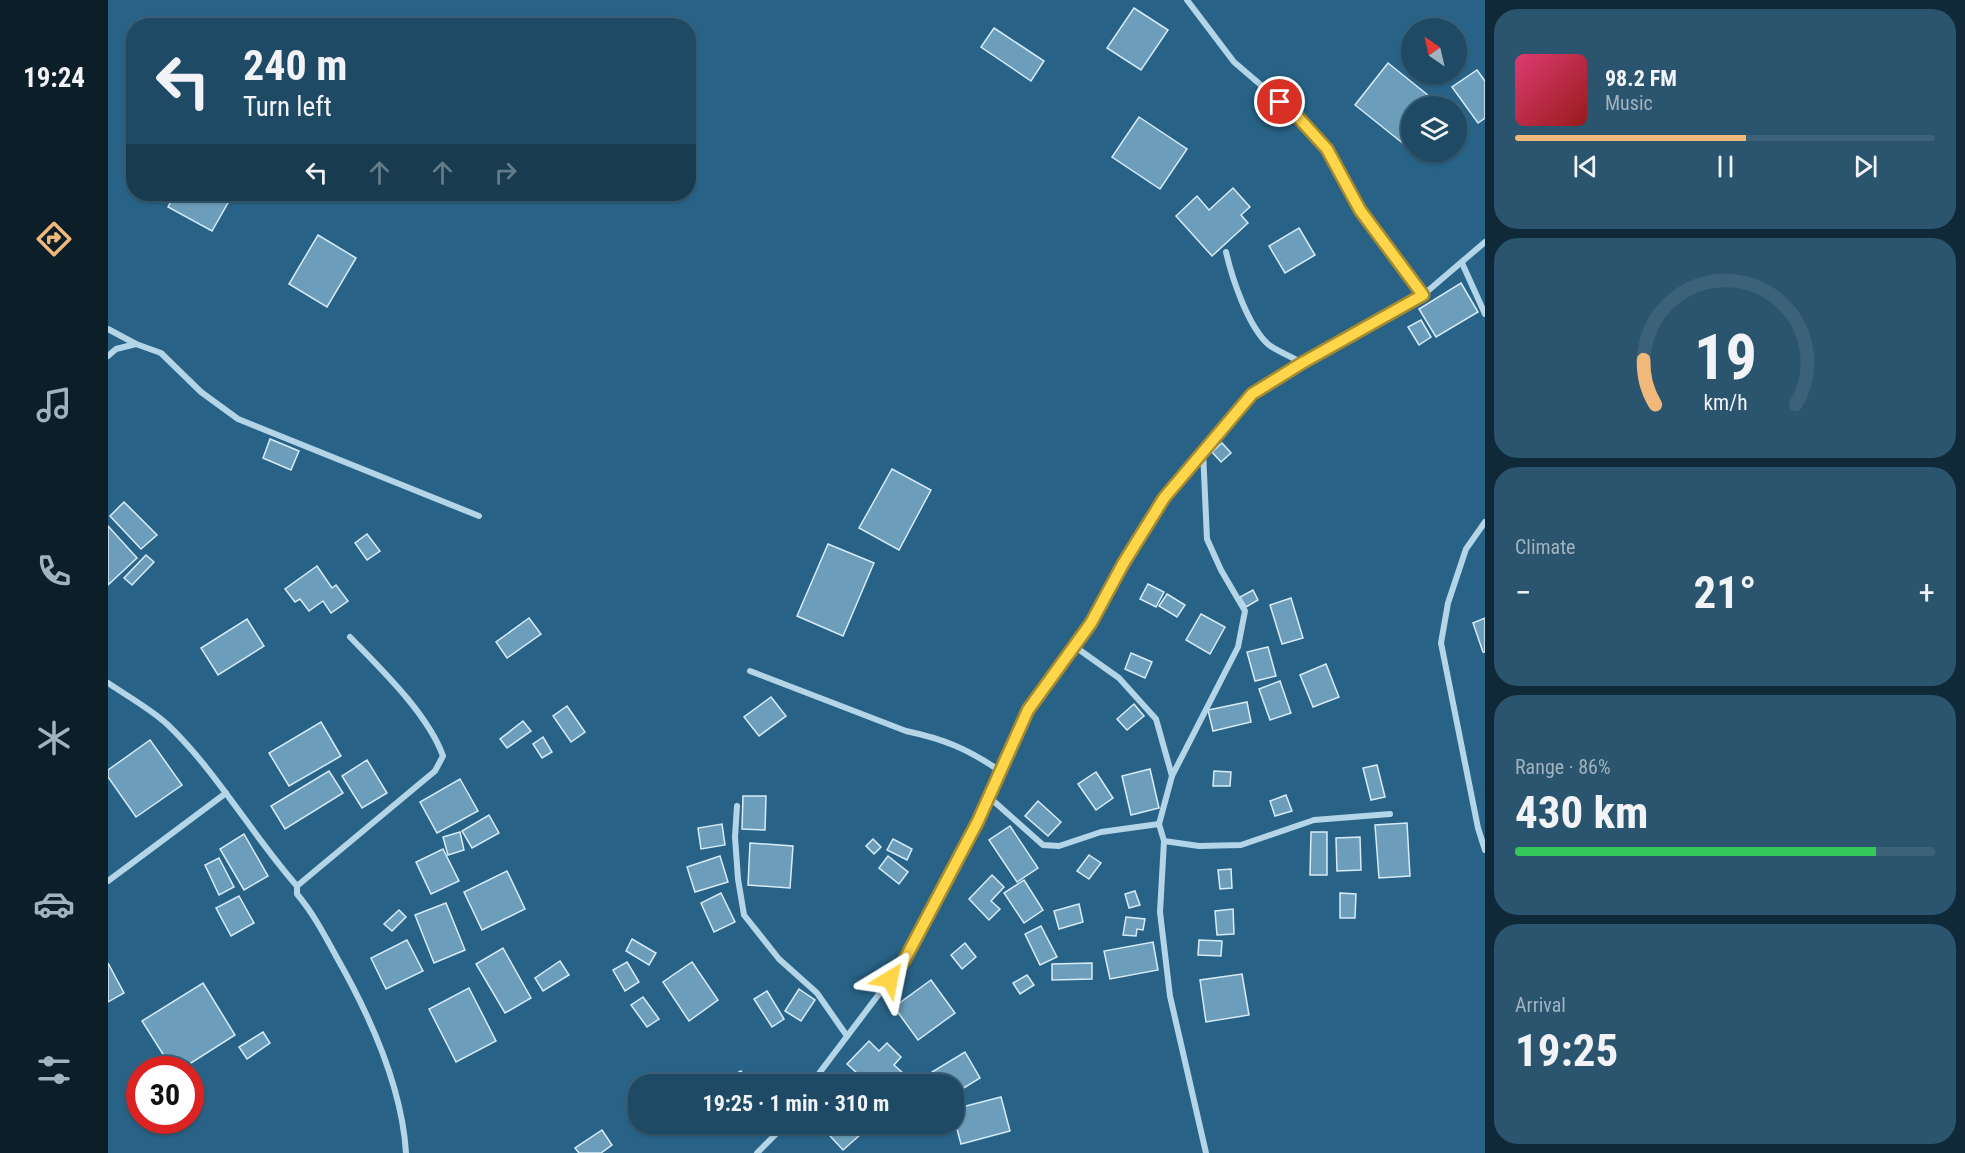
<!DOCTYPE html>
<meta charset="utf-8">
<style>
body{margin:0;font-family:"Roboto Condensed",sans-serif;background:#2b546e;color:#f1f3f6;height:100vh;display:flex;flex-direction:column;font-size:22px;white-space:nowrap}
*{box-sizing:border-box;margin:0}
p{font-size:20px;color:#a1b3bf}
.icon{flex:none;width:33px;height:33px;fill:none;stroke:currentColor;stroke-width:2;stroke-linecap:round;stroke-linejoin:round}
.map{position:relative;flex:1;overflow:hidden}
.details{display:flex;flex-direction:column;gap:9px;padding:9px;background:#102938;width:480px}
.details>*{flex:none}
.guide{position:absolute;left:18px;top:18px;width:570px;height:183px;border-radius:24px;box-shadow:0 2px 4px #0004,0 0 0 2px #3c6279;background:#1e4a65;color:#f1f3f6;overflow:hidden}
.needle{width:39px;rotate:326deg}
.tools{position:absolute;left:1293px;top:18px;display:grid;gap:12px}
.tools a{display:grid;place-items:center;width:66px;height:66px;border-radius:50%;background:#1e4a65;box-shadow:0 2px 4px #0004,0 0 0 2px #3c6279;font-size:30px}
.speed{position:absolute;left:18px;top:1056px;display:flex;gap:12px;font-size:30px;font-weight:700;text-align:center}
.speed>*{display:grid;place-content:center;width:78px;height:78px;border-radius:50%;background:#1e4a65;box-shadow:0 2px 4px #0004,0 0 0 2px #3c6279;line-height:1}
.speed .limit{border:9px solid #d22;background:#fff;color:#111}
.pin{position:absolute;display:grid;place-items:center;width:51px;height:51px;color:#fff;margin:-26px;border:3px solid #fff;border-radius:50%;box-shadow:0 2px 6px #0007}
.me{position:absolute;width:66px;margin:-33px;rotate:35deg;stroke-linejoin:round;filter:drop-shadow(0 0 4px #0008)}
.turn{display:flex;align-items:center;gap:21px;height:126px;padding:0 18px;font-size:27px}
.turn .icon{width:78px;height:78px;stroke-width:2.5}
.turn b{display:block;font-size:42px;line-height:51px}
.lanes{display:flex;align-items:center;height:57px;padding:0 18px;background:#0003;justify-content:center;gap:30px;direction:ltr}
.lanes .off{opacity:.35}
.big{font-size:45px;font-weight:700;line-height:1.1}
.details .card{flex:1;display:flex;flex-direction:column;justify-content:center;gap:9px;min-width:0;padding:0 21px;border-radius:24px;background:#2b546e}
.details .dial{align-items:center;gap:0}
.dial svg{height:156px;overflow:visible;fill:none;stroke:#3c6279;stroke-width:7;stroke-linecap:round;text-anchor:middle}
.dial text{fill:#f1f3f6;stroke:none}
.song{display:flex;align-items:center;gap:18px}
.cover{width:72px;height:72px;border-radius:9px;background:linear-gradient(135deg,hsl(340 70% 55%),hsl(0 70% 35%))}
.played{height:6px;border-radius:3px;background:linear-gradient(90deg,#f0b87a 55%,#3c6279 55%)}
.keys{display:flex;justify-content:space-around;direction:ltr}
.heat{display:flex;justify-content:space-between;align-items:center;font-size:33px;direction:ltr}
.charge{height:9px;border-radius:4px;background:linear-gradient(90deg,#34c759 86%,#3c6279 0)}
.trip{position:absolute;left:520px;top:1074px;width:336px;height:60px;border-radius:24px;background:#1e4a65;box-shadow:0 2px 4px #0004,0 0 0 2px #3c6279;font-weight:700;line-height:60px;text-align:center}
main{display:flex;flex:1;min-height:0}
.tabs{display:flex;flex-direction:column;width:108px;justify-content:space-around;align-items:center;background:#0c1e28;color:#a1b3bf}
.tabs .icon{width:42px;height:42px}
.tabs .current{color:#f0b87a}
.tabs b{font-size:27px;color:#f1f3f6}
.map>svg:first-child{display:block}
.building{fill:#6c9ebb;stroke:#d7ebf6;stroke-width:1.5}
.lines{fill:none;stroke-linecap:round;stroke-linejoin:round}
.minor{stroke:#b4d5e8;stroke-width:6}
.route-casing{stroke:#a68a30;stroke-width:15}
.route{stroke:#ffd54a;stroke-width:10}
</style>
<main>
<nav class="tabs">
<b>19:24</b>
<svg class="icon current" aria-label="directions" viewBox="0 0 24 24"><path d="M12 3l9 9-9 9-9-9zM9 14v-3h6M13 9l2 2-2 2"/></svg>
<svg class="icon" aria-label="music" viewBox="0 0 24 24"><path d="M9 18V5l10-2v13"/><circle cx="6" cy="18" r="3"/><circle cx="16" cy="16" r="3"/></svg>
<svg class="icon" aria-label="phone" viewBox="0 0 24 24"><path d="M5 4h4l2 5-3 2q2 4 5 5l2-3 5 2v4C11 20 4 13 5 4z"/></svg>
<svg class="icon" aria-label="climate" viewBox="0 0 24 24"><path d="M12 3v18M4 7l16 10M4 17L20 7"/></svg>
<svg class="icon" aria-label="car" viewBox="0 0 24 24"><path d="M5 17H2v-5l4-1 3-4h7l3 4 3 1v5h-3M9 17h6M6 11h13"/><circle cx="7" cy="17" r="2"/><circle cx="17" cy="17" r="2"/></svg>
<svg class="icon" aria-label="filters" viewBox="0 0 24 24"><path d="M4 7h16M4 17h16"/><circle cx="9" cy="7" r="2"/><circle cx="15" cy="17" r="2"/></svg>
</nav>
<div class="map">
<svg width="1377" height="1153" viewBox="0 0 1377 1153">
<rect width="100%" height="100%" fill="#286387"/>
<!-- building -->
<g class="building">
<polygon points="1026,8 1060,30 1033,70 999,48"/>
<polygon points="886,28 936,61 923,81 873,47"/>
<polygon points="1280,63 1331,104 1329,106 1304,106 1304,137 1297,145 1247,105"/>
<polygon points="1369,70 1377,81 1377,118 1370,123 1344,87"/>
<polygon points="1031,117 1079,149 1052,189 1004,157"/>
<polygon points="1125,188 1142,207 1133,215 1140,223 1104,256 1068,216 1089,196 1101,210"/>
<polygon points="67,194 125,194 104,231 60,207"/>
<polygon points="1191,228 1207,255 1177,273 1161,246"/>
<polygon points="210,235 248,258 219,307 181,284"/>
<polygon points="1353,283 1370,312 1328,337 1311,309"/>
<polygon points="1313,320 1323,337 1311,345 1300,327"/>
<polygon points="162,439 191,451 183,470 155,458"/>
<polygon points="1114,443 1123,453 1113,462 1104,452"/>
<polygon points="784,469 823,490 791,550 751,528"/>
<polygon points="16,502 49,535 33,549 2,516"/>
<polygon points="0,526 29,558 0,585"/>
<polygon points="259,534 272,551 259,560 247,543"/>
<polygon points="720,544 766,563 735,636 689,616"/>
<polygon points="38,555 46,562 24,585 16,578"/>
<polygon points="209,566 224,588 228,585 240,601 223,613 215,601 201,611 192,599 187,602 177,589"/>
<polygon points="1040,584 1056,592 1048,607 1032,599"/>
<polygon points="1145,590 1150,600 1138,607 1132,597"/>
<polygon points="1059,594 1077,605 1069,617 1051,606"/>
<polygon points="1183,598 1195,638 1174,644 1162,605"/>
<polygon points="1093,614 1117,627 1102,654 1078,640"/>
<polygon points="421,618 433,634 399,658 388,642"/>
<polygon points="1377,618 1377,652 1375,652 1365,623"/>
<polygon points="139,619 156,646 110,675 93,648"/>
<polygon points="1160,647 1168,676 1147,681 1139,652"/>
<polygon points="1023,653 1044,662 1037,678 1017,669"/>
<polygon points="1218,664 1231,697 1205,707 1192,675"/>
<polygon points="1172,681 1183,713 1162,720 1151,689"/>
<polygon points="663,697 678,716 651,736 636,717"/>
<polygon points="1139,702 1143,722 1105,731 1100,710"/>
<polygon points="1026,704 1036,716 1019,730 1009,719"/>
<polygon points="459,706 477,732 463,742 445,716"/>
<polygon points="415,721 423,731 399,748 392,739"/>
<polygon points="213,722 233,756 181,786 161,753"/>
<polygon points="435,737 444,752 434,758 425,744"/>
<polygon points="42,740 74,785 28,817 0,777 0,770"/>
<polygon points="259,760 279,793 254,808 234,776"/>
<polygon points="1269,765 1277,797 1263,800 1255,768"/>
<polygon points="1042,769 1051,808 1023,815 1014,776"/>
<polygon points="221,771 235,793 177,829 163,806"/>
<polygon points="1106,771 1123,772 1122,786 1105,786"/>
<polygon points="988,772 1005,798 988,810 970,784"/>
<polygon points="352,779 370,811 329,833 312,802"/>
<polygon points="1178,795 1184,811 1167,816 1162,801"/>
<polygon points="635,796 658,796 657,830 634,829"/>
<polygon points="930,801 953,822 940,836 917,816"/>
<polygon points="381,815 391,833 364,848 354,831"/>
<polygon points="1299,823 1302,876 1271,878 1267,825"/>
<polygon points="614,824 617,845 593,849 590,828"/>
<polygon points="902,826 930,868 909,882 881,840"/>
<polygon points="352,832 356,850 340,855 335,837"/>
<polygon points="1203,832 1219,832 1219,875 1202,875"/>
<polygon points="136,834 160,876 136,890 112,849"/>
<polygon points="1252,837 1253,870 1229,871 1228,838"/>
<polygon points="765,839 773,847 766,854 758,846"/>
<polygon points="785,839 804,849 799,860 779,850"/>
<polygon points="642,843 685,846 682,888 640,885"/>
<polygon points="335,849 351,881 323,894 308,862"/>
<polygon points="981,855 993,863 981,879 969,871"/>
<polygon points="612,856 620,882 587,892 579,867"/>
<polygon points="780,856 800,872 791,884 771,868"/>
<polygon points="111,858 126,887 111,895 97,865"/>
<polygon points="1123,869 1124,888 1112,889 1110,870"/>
<polygon points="399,871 417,909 374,930 356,892"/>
<polygon points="884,875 896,887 883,901 892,909 881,920 861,899"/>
<polygon points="916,880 935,910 916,923 896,893"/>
<polygon points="1027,891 1032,905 1021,908 1017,894"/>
<polygon points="613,893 627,922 606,932 593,903"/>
<polygon points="1232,893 1248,894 1247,918 1232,918"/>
<polygon points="131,896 146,923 123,936 108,908"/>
<polygon points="338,903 357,950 326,963 307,915"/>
<polygon points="971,904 975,922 951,929 946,911"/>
<polygon points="1125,909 1126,934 1109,935 1107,911"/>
<polygon points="291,910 298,917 284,931 276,924"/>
<polygon points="1018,917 1037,919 1035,930 1029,929 1028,936 1015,935"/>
<polygon points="933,926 949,957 932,965 917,934"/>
<polygon points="524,939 548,953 541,965 518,951"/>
<polygon points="299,940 315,971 278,989 263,958"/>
<polygon points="1091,940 1114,941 1113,956 1090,955"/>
<polygon points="1045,942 1050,970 1002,979 996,951"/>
<polygon points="857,943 868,957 854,969 843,955"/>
<polygon points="395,948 423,998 397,1013 368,964"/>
<polygon points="452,961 461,975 435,991 427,978"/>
<polygon points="519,962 531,982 517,991 505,970"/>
<polygon points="584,962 610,1000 581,1021 555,982"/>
<polygon points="0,963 16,993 0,1002"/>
<polygon points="984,963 984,979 944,980 944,964"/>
<polygon points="1134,974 1141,1015 1098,1022 1092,980"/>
<polygon points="919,975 926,985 912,994 905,983"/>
<polygon points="823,980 847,1013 810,1040 786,1007"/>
<polygon points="95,983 127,1035 72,1070 65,1070 34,1021"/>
<polygon points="361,988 388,1041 348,1062 321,1009"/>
<polygon points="691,989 707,1000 693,1021 677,1011"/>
<polygon points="659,991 676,1019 664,1027 646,999"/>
<polygon points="535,997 551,1019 539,1027 523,1005"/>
<polygon points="155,1032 162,1043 139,1059 131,1047"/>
<polygon points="761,1041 771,1051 779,1043 793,1057 786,1065 796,1074 786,1084 761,1084 739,1064"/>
<polygon points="857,1052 872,1078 846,1094 846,1084 831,1084 824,1072"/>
<polygon points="633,1071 640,1084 607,1084"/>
<polygon points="893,1097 902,1131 853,1144 846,1118 846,1109"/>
<polygon points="711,1124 744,1124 753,1134 735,1150"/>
<polygon points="494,1130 504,1145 493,1153 471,1153 467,1148"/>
</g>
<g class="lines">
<!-- minor -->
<g class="minor">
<polyline points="1079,0 1126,62 1188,115 1219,149 1252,211 1315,295"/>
<path d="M1118,252C1124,278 1140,327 1161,345C1171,352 1184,357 1194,363"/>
<polyline points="1354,263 1377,314"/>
<polyline points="0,329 28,344"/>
<polyline points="0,356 8,349 28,344 53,353 93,392 130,419 371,516"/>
<polyline points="1095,451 1099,539 1113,570 1137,611 1130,647 1064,776 1051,824 1056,841 1052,912 1062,996 1098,1153"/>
<polyline points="1377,522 1358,549 1340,603 1333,643 1370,828 1377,850"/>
<path d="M242,637C273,669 320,714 335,756L327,771L189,886V894C205,913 216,934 228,956C261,1014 294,1086 298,1153"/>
<polyline points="966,646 1011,678 1048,719 1064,776"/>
<path d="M642,671L798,731C836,739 860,749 892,771"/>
<path d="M0,683C19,696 43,709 60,725C109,772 144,835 189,886"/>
<polyline points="881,797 935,845 951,846 993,832 1051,824"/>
<polyline points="629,806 627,837 630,879 636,915 671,959 709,993 739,1036"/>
<polyline points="1056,841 1091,846 1133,845 1206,820 1282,814"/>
<polyline points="0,881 118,793"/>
<polyline points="703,1084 796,961 870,821 919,710 983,623 1015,564 1056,498 1144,394 1194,363 1315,295 1377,242"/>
<polyline points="649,1153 667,1135 676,1124"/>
</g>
</g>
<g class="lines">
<!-- route casing -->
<g class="route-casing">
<polyline id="route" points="782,979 796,961 870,821 920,710 983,623 1015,564 1056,498 1144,394 1194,363 1315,295 1252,210 1219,149 1188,115 1172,102"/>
</g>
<!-- route -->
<use href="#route" class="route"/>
</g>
</svg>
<div class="tools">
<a><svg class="needle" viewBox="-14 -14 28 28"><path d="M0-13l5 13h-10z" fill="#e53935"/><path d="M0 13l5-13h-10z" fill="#a1b3bf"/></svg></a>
<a><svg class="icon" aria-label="layers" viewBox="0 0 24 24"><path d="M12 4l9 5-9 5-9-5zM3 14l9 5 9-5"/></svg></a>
</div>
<div class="speed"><div class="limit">30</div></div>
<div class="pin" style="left:1172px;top:102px;background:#d93025"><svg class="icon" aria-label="arrive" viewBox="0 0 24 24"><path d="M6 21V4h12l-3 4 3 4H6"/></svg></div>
<svg class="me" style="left:782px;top:979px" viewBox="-20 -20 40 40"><path d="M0-17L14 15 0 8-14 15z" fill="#ffd54a" stroke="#fff" stroke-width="4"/></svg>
<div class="trip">19:25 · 1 min · 310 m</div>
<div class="guide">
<div class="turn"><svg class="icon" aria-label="left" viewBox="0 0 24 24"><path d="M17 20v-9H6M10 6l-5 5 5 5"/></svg><div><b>240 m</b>Turn left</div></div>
<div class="lanes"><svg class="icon" aria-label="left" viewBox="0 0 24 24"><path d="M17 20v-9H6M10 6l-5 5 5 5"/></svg><svg class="icon off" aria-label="ahead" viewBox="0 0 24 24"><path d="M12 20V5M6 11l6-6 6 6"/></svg><svg class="icon off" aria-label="ahead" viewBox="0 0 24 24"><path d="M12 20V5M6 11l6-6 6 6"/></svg><svg class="icon off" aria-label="right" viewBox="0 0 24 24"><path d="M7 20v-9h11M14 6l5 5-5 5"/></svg></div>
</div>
</div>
<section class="details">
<div class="card">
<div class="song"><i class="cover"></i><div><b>98.2 FM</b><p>Music</p></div></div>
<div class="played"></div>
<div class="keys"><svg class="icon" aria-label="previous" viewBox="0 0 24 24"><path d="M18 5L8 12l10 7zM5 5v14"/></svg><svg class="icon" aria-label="pause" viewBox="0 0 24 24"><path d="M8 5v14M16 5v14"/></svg><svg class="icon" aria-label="next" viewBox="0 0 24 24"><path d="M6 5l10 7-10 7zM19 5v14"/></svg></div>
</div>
<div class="card dial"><svg viewBox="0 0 100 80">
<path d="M14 69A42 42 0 1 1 86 69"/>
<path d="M14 69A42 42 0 0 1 8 46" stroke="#f0b87a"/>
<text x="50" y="56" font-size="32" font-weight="700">19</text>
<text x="50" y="72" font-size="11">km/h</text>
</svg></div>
<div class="card"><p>Climate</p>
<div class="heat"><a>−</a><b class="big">21°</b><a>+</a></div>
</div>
<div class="card"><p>Range · 86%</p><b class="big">430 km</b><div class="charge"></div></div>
<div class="card"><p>Arrival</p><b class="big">19:25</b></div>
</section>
</main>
